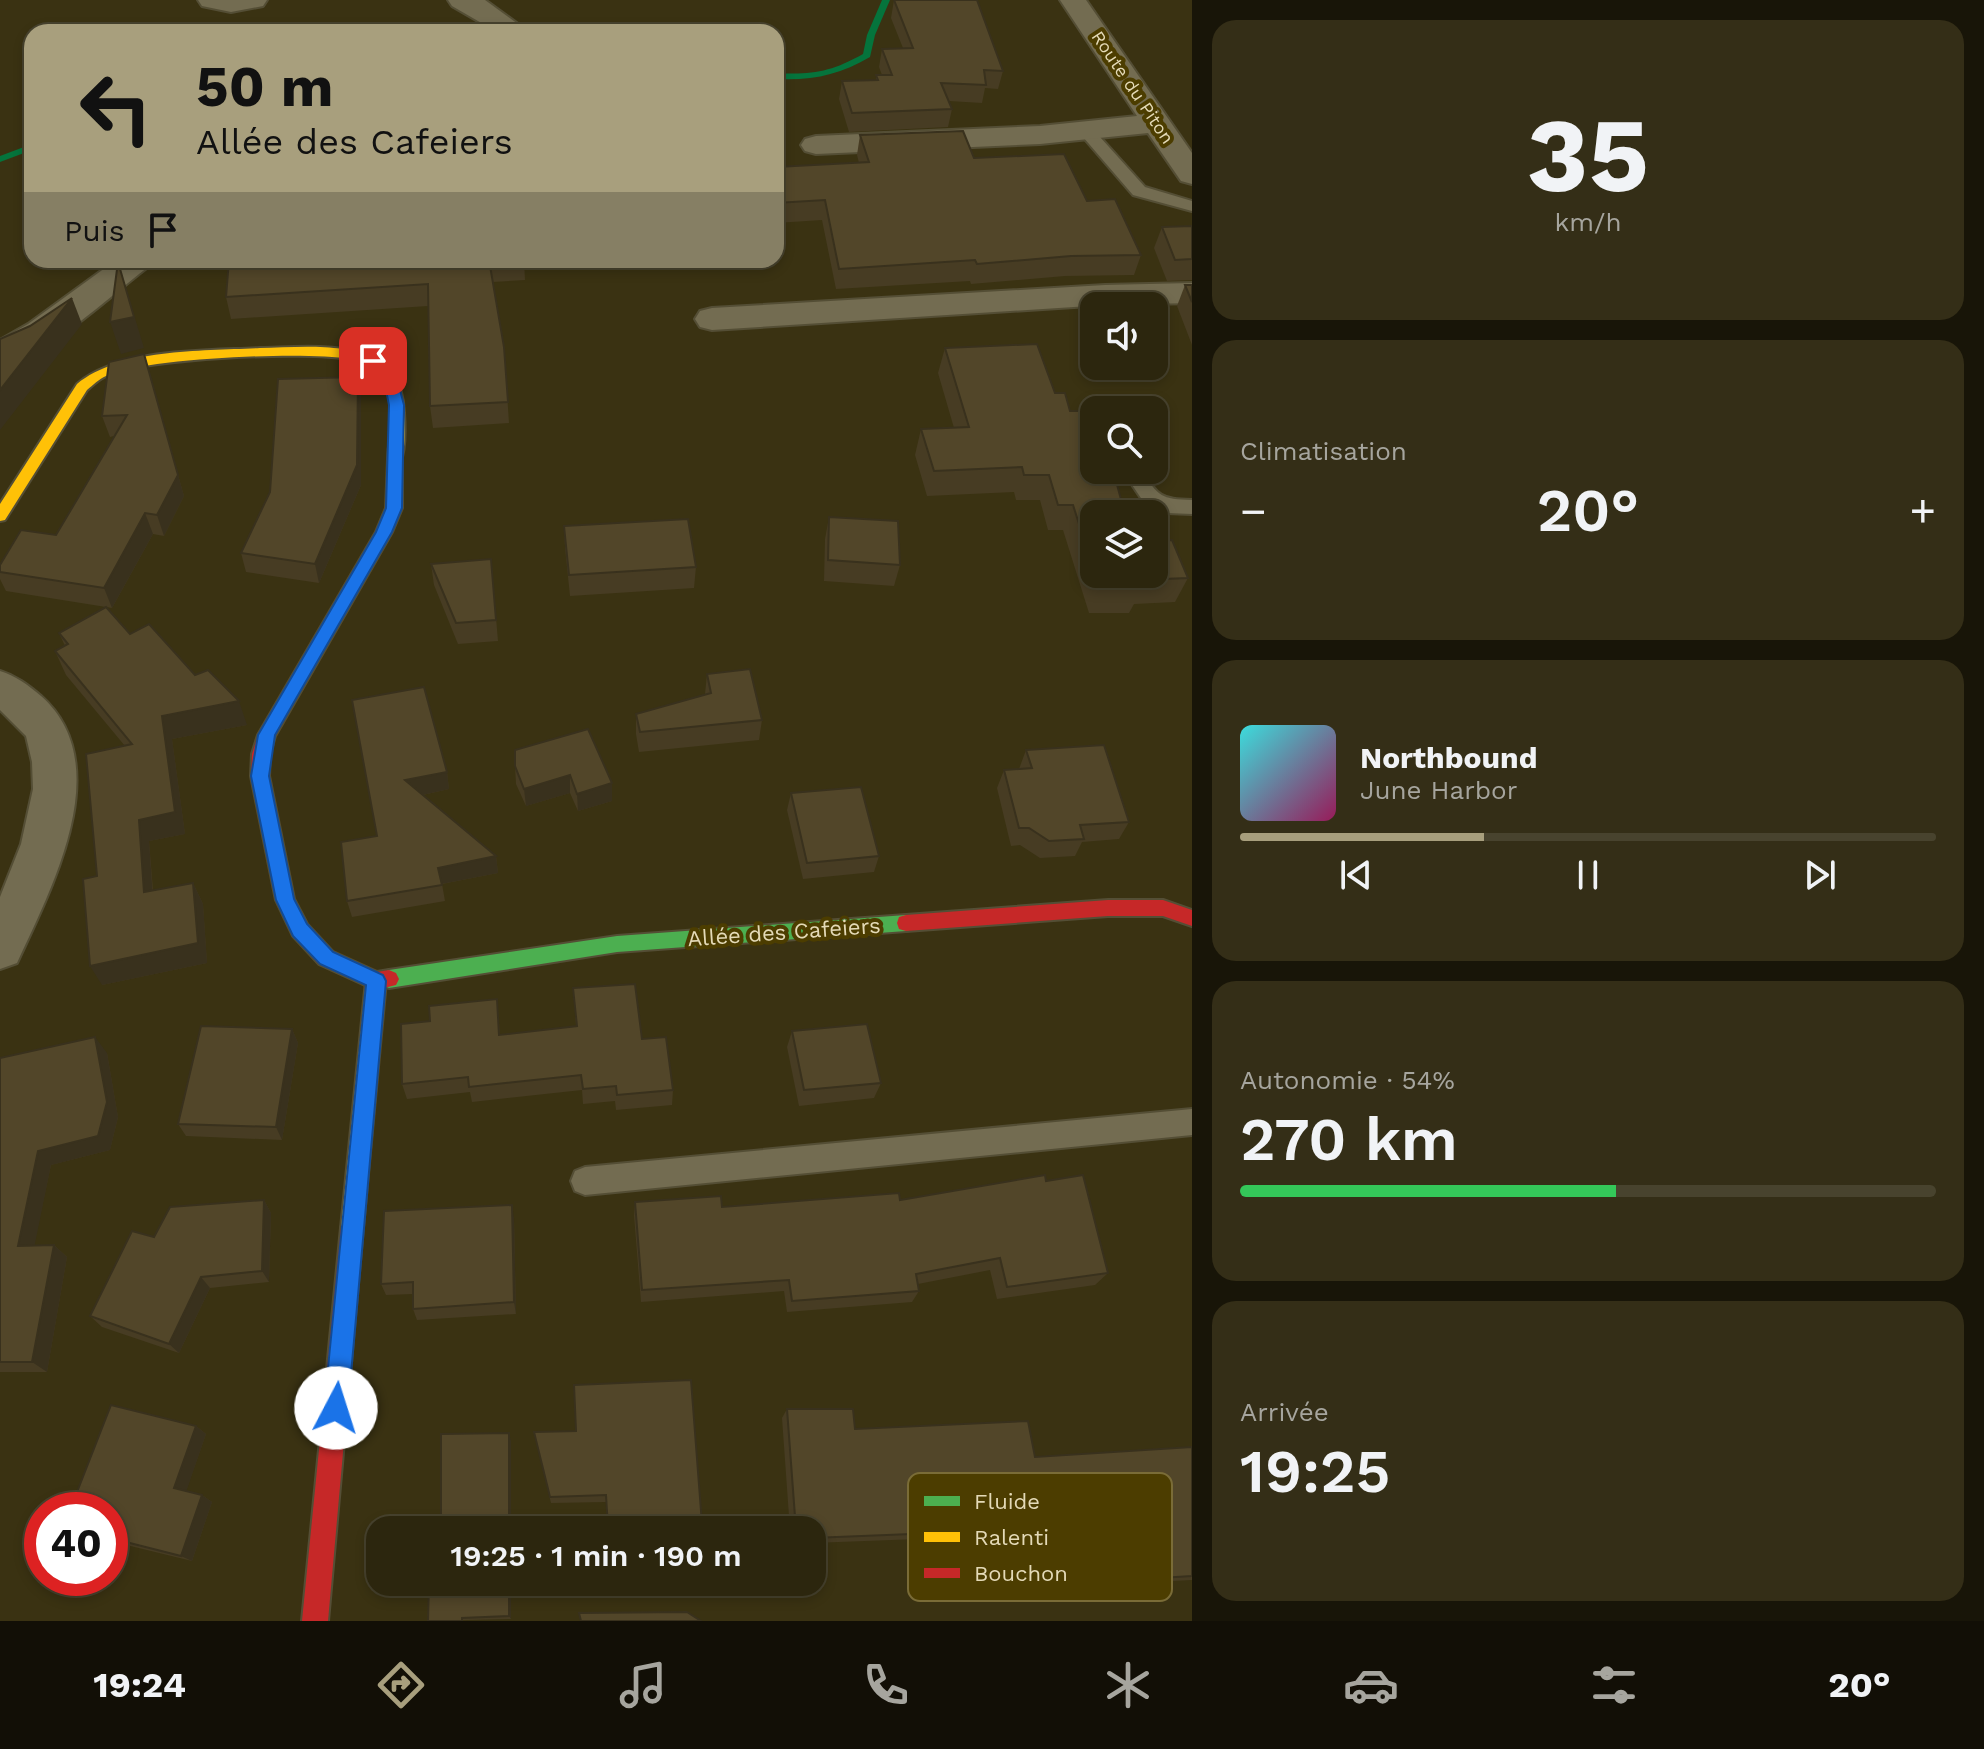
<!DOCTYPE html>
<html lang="fr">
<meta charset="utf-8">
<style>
body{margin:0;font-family:"Work Sans",sans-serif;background:#342e17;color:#f1f3f6;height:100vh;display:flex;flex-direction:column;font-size:30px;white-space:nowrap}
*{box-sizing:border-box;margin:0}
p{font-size:26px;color:#a6a59e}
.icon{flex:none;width:44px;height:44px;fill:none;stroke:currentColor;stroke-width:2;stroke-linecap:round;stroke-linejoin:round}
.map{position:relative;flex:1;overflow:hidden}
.drawer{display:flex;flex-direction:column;gap:20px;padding:20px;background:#181508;width:792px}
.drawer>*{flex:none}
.banner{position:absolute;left:24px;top:24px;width:760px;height:244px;border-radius:24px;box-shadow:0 4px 12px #0003,0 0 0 2px #48432e;background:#a89f7d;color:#111;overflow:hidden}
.controls{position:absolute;left:1080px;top:292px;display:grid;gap:16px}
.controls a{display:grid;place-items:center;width:88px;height:88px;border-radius:16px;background:#2c260e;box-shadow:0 4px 12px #0003,0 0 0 2px #48432e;font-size:40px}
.speed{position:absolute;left:24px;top:1492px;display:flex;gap:16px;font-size:40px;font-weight:700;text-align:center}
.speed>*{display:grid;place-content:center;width:104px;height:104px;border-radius:50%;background:#2c260e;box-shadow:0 4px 12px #0003,0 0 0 2px #48432e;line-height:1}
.speed .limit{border:12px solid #d22;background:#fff;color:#111}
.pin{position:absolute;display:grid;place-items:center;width:68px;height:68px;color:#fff;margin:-34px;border-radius:16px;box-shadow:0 4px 12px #0006}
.me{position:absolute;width:88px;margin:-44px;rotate:5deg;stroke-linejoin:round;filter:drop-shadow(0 0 6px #0008)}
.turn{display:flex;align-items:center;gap:28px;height:168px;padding:0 40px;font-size:36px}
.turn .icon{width:104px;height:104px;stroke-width:2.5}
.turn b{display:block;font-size:56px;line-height:68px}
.then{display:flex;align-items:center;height:76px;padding:0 40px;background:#0003;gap:16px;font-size:30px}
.big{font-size:60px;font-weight:600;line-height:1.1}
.drawer .widget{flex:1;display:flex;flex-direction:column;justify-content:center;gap:12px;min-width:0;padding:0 28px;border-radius:24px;background:#342e17}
.drawer .dial{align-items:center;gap:0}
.dial b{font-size:104px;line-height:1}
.song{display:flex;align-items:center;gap:24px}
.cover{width:96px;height:96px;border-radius:12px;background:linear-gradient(135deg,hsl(180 70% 55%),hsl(330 70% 35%))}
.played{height:8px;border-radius:4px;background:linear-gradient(90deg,#a89f7d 35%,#48432e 35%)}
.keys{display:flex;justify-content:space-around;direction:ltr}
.heat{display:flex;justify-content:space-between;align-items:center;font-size:44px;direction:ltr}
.charge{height:12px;border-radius:6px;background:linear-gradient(90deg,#34c759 54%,#48432e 0)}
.trip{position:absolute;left:366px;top:1516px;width:460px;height:80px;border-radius:24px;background:#2c260e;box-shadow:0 4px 12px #0003,0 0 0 2px #48432e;font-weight:600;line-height:80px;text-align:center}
.tab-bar{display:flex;height:128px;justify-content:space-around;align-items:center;background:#120f06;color:#a6a59e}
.tab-bar .icon{width:56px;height:56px}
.tab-bar .current{color:#a89f7d}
.tab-bar b{font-size:36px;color:#f1f3f6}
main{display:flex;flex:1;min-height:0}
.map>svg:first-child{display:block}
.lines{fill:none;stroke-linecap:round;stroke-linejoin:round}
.stream{fill:#05743c;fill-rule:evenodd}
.lane-casing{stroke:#544e35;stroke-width:4}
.street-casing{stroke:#544e35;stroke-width:4}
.fast-casing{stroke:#544e35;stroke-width:4}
.slow-casing{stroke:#544e35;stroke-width:4}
.jam-casing{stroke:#544e35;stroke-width:4}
.lane{fill:#736c51;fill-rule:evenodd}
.street{fill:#736c51;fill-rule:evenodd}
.fast{fill:#4caf50;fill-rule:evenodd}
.slow{fill:#ffc107;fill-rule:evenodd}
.jam{fill:#c62828;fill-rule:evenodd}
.wall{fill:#473c23}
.shaded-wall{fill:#39311d}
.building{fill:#524629;stroke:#39311d;stroke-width:2}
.route{fill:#1a73e8;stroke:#114b97;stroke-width:2}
.labels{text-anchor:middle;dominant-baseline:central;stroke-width:8;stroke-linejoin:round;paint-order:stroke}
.far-street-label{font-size:18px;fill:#e4dab7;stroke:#4c3d00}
.street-label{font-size:22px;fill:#e4dab7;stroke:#4c3d00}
.key{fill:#4c3d00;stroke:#7a6c37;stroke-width:2}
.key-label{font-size:22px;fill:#e4dab7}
</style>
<main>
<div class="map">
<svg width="1192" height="1621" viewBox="0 0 1192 1621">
<rect width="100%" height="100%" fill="#3a3212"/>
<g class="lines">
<!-- stream -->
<g class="stream">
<path d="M882,0H890L875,35L870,57C839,75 812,81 776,79V73C812,75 831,72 863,54L867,35Z"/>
<polygon points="32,144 32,150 0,162 0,156"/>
</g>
<!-- lane casing -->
<g class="lane-casing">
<g id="lane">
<polygon points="1085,125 1091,127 1145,187 1192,201 1192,211 1133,195 1077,130"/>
<path d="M1122,470H1142C1158,497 1161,499 1192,500V514L1167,513L1147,507Z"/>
<polygon points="1192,1109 1192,1135 585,1195 575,1191 571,1181 575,1171 585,1167"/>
</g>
</g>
<!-- street casing -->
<g class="street-casing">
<g id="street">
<polygon points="198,0 267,0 263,6 231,12 202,6"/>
<polygon points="448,0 485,0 529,32 497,32 452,6"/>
<polygon points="1060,0 1086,0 1192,153 1192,184 1181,181 1148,133 1040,144 816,154 805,151 801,145 805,139 816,136 1040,126 1137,116"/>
<path d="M116,260H153L148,267C106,299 51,353 0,366V340L28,324Z"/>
<polygon points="1192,283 1192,303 1105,305 712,330 700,327 695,319 700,311 712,308 1105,285"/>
<path d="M0,671C16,676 28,685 41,696C118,764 51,889 17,963L0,969V897L21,844L33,789L32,762L26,736L0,710Z"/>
</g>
</g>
<!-- fast casing -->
<g class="fast-casing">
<polygon id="fast" points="906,915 913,917 915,923 913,929 906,931 617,952 389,988 382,985 379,979 382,973 389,970 617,936"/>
</g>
<!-- slow casing -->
<g class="slow-casing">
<g id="slow">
<path d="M260,348C316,347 402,335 404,413C405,428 406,449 400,463H390L388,459C389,436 398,395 380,376C372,367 360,361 349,359C306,351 144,358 106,376C99,379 93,385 87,390L5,520L0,521V504L77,384C120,348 205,351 260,348Z"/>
<polygon points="376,972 383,975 386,981 363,1228 360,1236 352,1239 344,1236 341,1228 366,981 369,975"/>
</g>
</g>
<!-- jam casing -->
<g class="jam-casing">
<g id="jam">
<polygon points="395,454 402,459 402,508 392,532 275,736 270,754 269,776 294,899 307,924 333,952 377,972 389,970 396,973 399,979 396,985 376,990 319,964 293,936 276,900 251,776 252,754 258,735 376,532 386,508 388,459"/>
<polygon points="1108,900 1163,900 1192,910 1192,926 1163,916 1108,916 906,931 899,929 897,923 899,917 906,915"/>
<polygon points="352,1217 360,1220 363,1228 328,1621 302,1621 341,1228 344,1220"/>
</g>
</g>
<!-- lane -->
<use href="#lane" class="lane"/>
<!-- street -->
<use href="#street" class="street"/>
<!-- fast -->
<use href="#fast" class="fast"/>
<!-- slow -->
<use href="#slow" class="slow"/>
<!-- jam -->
<use href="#jam" class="jam"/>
</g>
<!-- wall -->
<g class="wall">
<polygon points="894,0 1003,71 998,89 985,88 982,103 949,101 952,109 948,127 849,132 839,99 842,81 876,80 876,75 882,75 879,67 882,49 903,48 891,18"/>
<polygon points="860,135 974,158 1087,201 1141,255 1134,275 1065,276 971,284 970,281 836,289 822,220 776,223 776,167 859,163 857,155"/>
<polygon points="1192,226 1192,280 1167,281 1154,248 1162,227"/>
<polygon points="229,260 524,260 525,280 493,282 504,347 509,423 433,428 430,406 428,306 231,319 226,297"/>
<polygon points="1185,285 1192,285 1192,345 1177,306"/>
<polygon points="945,348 1094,514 1094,574 1154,574 1188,578 1175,602 1134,604 1129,613 1089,613 1063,530 1048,530 1040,500 1016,500 1014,492 927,496 915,455 921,429 954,428 938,373"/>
<polygon points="144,354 184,496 164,536 153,534 112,608 106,607 130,634 195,675 247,725 172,739 185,834 149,841 153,890 193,883 203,904 207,963 102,985 97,876 125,746 66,675 55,651 65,646 59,633 106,607 6,591 0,579 0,565 56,535 114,436 110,437 102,416"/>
<polygon points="358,377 361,397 361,485 319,583 246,572 241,553"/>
<polygon points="829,517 900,565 894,586 824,581 825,539"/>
<polygon points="564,526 696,567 694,588 570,596 565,548"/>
<polygon points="491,559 498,641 458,644 434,585 431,564"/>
<polygon points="707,674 762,720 759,740 639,752 636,734 636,714 705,694"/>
<polygon points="1026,750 1129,822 1119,839 1082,842 1075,856 1040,858 1020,845 1011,846 997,788 1004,770 1019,769"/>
<polygon points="515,766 612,783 612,801 578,811 570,793 526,806 516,784"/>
<polygon points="447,772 449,789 423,795 496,856 498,873 442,884 445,901 352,917 347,901 377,836"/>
<polygon points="791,793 879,856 874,872 803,879 787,810"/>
<polygon points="573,988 642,1039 673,1090 672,1105 616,1110 615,1101 583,1104 582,1090 472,1102 470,1092 407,1099 402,1084 430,1021 497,999 500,1035 576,1026"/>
<polygon points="292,1029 298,1043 282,1140 186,1136 178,1124"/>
<polygon points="792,1031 881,1083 874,1098 799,1106 787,1047"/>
<polygon points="107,1053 118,1117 110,1150 51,1165 34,1245 54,1245 67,1257 47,1372 0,1372 0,1058"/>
<polygon points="1046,1181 1108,1273 1095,1285 997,1299 990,1270 918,1284 919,1291 912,1302 787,1312 784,1291 641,1302 634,1215 635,1202 722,1207 900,1200"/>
<polygon points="264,1200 271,1213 269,1282 210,1288 179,1353 102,1327 90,1316 154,1237"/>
<polygon points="514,1218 516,1314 417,1320 413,1309 413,1294 386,1295 381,1284"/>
<polygon points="787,1409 855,1429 1035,1457 1192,1447 1192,1580 1113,1584 1102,1532 812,1543 812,1530 790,1530 782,1418"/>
<polygon points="196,1426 206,1434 186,1491 202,1495 212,1502 192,1561 110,1541 110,1510"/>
<polygon points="536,1441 702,1524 699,1530 607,1530 606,1502 551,1503"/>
<polygon points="511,1582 511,1619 428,1621"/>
</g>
<!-- shaded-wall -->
<g class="shaded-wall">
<polygon points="118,262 144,348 121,354 110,322"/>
<polygon points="72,298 82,324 0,430 0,390"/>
<polygon points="144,354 184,496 164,536 157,515"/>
<polygon points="358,377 361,397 361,485 319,583 315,564"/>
<polygon points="145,513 153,534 112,608 104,588"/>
<polygon points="239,701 247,725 172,739 185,834 149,841 154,913 144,892 139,820 162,716"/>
<polygon points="447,772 449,789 409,798 405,780"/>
<polygon points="570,775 570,793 526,806 524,789"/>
<polygon points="612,783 612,801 578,811 577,794"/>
<polygon points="496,856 498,873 441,884 438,868"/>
<polygon points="193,883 203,904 207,963 102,985 90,966"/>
<polygon points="292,1029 298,1043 282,1140 276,1127"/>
<polygon points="95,1037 107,1053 118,1117 110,1150 51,1165 32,1258 18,1246 38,1151"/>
<polygon points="264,1200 271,1213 269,1282 262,1271"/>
<polygon points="512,1205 514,1218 516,1314 514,1302"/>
<polygon points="54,1245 67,1257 47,1372 32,1362"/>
<polygon points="201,1277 210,1288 179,1353 169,1344"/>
<polygon points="196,1426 206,1434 185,1495 174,1488"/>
<polygon points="509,1433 511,1441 511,1530 509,1530"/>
<polygon points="202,1495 212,1502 192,1561 181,1556"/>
<polygon points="509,1582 511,1582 511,1619 509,1616"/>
</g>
<!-- building -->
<g class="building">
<polygon points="894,0 977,0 1003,71 984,70 986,85 941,83 952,109 852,113 842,81 878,80 876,75 892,75 882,49 913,48"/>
<polygon points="963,131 974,158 1064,154 1087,201 1115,199 1141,255 1071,256 977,264 975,260 839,269 825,200 776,203 776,167 869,162 860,135"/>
<polygon points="1192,226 1192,259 1175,260 1162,227"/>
<polygon points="229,260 493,260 489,260 504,347 508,402 430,406 428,284 226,297"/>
<polygon points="118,262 134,317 110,322"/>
<polygon points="1185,285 1192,285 1192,302"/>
<polygon points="72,298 0,390 0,339 30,326"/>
<polygon points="1037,344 1055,393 1065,393 1070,411 1094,411 1094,470 1113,470 1125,514 1094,514 1094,571 1073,505 1058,505 1049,475 1024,475 1022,467 934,471 921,429 969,427 945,348"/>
<polygon points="144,354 178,475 157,515 145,513 104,588 0,572 0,565 21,530 56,535 127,415 102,416 109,362"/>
<polygon points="358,377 357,465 315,564 241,553 270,492 278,379"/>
<polygon points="829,517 898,521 900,565 828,560"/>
<polygon points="688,519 696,567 569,575 564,526"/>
<polygon points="1172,540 1188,578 1138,580 1141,588 1100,589 1095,574 1154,574 1154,541"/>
<polygon points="491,559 496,620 456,623 431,564"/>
<polygon points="106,607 130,634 149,624 195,675 208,670 239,701 162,716 175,812 139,820 144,892 193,883 198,943 90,966 83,879 97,876 86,754 132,744 55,651 68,644 59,633"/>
<polygon points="750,669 762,720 640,732 636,714 711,693 707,674"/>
<polygon points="424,687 447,772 405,780 496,856 438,868 442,885 347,901 341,842 377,836 352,700"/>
<polygon points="588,729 612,783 577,794 570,775 524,789 515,766 515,750"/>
<polygon points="1104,745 1129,822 1080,825 1084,839 1049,841 1029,828 1019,828 1004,770 1032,768 1026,750"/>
<polygon points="861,787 879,856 807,863 791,793"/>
<polygon points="635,984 642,1039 666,1037 673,1090 617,1095 616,1086 583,1089 581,1075 469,1087 468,1077 402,1084 401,1024 430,1021 429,1006 497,999 499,1035 577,1026 573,988"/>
<polygon points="867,1024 881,1083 804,1090 792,1031"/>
<polygon points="201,1026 292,1029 276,1127 178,1124"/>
<polygon points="95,1037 107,1102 98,1136 38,1151 18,1246 54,1245 32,1362 0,1362 0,1058"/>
<polygon points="1045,1175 1046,1181 1083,1175 1108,1273 1007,1287 1000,1258 916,1274 919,1291 792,1301 789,1280 642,1290 635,1202 721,1196 722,1207 899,1193 900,1200"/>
<polygon points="264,1200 262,1271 201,1277 169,1344 90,1316 132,1231 154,1237 170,1207"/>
<polygon points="512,1205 514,1302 413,1309 413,1282 381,1284 384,1211"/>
<polygon points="691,1380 702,1524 608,1528 606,1495 550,1497 534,1432 576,1431 574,1385"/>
<polygon points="111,1405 196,1426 174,1488 202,1495 181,1556 110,1538 110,1510 70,1510"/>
<polygon points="787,1409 853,1409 855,1429 1028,1421 1035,1457 1192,1447 1192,1576 1128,1580 1116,1526 812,1538 812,1530 796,1530"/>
<polygon points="509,1433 509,1530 430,1530 430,1526 441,1525 441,1434"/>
<polygon points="429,1582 509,1582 509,1616 462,1618 462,1621 428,1621"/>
<polygon points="687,1612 701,1621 581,1621 579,1613"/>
</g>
<!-- route -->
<polygon class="route" points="373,357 396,375 404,405 402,508 392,532 275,735 269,776 294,899 307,924 333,952 383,975 386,981 348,1408 344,1416 336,1419 328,1416 324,1408 366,985 320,964 293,936 276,900 251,776 258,735 376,532 386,508 389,405 384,380 366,361"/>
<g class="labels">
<!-- far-street labels -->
<g class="far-street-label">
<text transform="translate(1133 87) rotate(56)">Route du Piton</text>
</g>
<!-- street labels -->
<g class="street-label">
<text transform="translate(784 932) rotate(-4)">Allée des Cafeiers</text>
</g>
</g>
<!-- legend -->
<rect x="908" y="1473" width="264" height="128" rx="12" class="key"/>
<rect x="924" y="1496" width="36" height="10" fill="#4caf50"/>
<rect x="924" y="1532" width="36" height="10" fill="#ffc107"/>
<rect x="924" y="1568" width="36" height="10" fill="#c62828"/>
<g class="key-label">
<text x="974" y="1509">Fluide</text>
<text x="974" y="1545">Ralenti</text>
<text x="974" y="1581">Bouchon</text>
</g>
</svg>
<div class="controls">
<a><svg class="icon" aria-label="sound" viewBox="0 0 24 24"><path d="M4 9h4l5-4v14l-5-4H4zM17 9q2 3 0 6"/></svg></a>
<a><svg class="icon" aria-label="search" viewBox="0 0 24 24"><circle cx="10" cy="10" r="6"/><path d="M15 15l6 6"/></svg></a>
<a><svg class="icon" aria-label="layers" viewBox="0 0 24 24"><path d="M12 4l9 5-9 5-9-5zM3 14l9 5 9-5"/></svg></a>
</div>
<div class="speed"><div class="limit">40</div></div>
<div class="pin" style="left:373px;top:361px;background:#d93025"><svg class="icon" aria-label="arrive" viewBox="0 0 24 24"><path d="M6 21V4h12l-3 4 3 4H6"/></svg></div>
<svg class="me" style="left:336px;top:1408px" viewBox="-20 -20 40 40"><circle r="19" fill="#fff"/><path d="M0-13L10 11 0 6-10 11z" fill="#1a73e8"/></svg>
<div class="trip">19:25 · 1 min · 190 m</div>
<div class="banner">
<div class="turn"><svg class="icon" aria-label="left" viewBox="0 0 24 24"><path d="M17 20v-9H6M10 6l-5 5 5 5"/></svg><div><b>50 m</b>Allée des Cafeiers</div></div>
<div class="then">Puis<svg class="icon" aria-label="arrive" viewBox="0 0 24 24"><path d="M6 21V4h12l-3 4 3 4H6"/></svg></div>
</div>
</div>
<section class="drawer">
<div class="widget dial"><b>35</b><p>km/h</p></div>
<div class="widget"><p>Climatisation</p>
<div class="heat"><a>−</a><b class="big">20°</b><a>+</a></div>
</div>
<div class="widget">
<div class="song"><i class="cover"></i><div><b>Northbound</b><p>June Harbor</p></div></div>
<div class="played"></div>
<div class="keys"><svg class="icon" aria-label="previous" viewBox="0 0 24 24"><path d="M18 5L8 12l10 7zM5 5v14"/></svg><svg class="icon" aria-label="pause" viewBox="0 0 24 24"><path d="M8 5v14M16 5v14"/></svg><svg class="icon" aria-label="next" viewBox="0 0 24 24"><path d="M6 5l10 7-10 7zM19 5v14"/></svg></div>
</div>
<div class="widget"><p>Autonomie · 54%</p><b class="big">270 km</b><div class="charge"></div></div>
<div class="widget"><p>Arrivée</p><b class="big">19:25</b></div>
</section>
</main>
<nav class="tab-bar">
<b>19:24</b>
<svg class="icon current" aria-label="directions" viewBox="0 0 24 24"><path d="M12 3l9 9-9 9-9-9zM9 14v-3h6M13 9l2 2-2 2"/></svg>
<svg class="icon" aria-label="music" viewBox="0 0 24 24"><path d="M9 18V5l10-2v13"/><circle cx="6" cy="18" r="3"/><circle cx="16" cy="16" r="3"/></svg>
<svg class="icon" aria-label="phone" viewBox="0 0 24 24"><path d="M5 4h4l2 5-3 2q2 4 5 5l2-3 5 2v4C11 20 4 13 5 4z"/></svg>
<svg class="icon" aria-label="climate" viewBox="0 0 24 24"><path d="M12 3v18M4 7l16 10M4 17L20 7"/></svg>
<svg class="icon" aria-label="car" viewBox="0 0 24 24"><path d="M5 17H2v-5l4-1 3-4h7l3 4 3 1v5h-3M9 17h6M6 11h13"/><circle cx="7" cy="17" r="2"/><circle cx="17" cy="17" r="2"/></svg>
<svg class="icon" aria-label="filters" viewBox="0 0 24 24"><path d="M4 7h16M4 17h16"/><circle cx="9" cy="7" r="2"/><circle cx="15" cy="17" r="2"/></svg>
<b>20°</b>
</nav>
